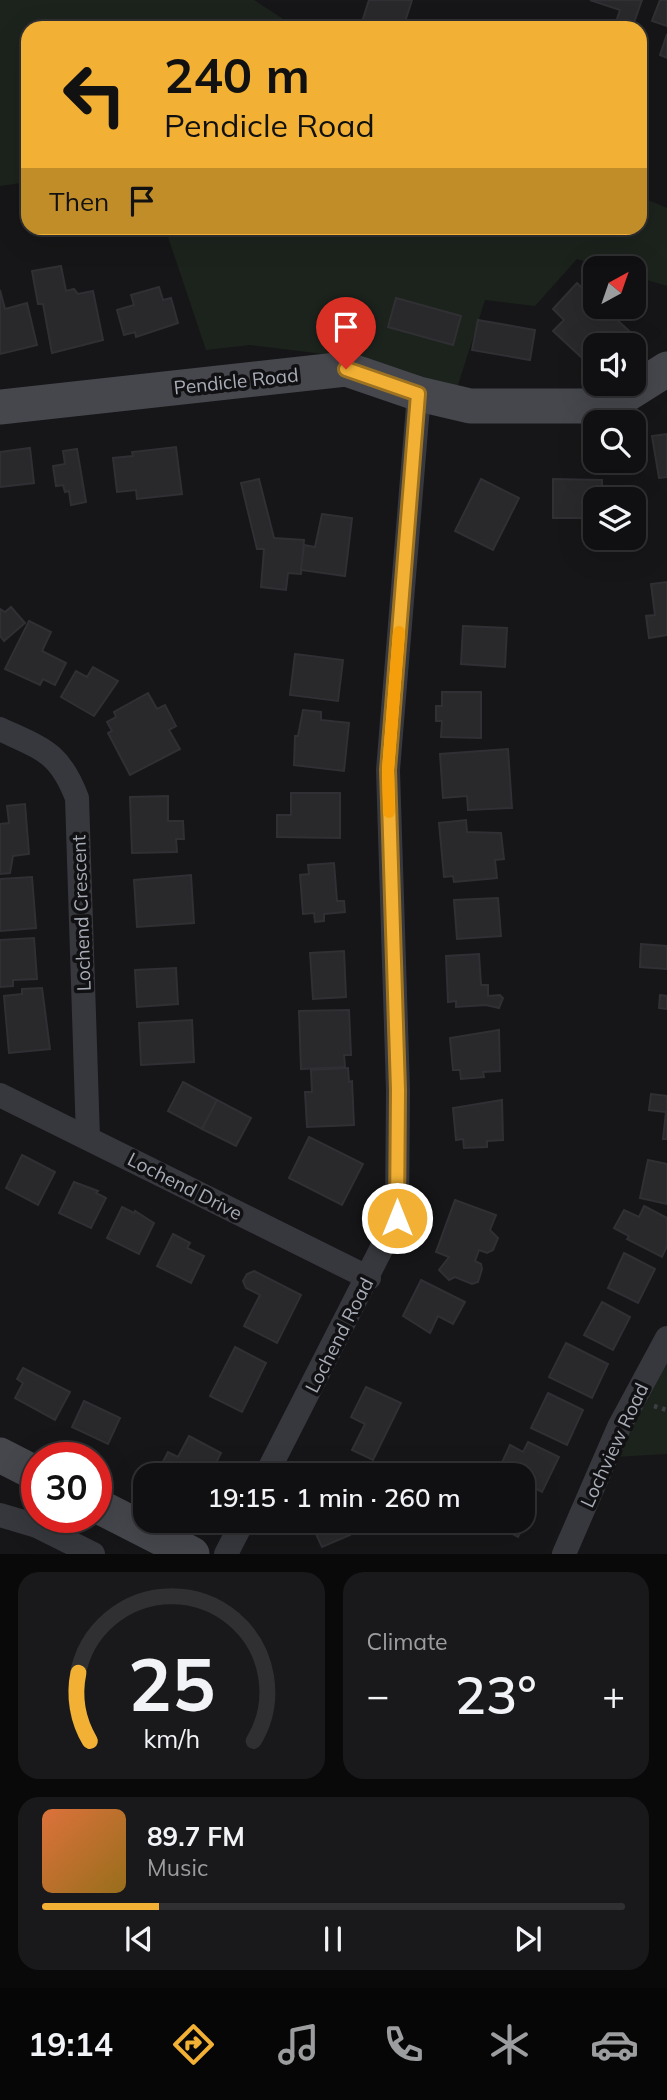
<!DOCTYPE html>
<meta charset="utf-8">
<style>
body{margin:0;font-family:Mulish,sans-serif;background:#19191b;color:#f1f3f6;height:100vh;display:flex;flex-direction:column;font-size:26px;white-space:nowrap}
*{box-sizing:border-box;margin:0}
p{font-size:23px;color:#9c9d9f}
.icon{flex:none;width:38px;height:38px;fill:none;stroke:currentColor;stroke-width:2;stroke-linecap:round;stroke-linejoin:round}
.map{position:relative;height:1554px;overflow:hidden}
.side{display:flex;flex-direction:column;gap:18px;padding:18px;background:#09090a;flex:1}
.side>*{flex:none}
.guide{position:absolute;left:21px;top:21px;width:626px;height:214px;border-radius:21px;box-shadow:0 7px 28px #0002,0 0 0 2px #303032;background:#f2b134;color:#111;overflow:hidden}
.needle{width:46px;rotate:40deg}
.controls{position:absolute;left:583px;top:256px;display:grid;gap:14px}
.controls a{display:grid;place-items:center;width:63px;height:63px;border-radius:14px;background:#101012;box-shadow:0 7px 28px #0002,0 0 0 2px #303032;font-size:35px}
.speed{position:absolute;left:21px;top:1442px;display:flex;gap:14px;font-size:35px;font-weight:700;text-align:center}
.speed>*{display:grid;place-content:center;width:91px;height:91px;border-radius:50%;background:#101012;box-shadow:0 7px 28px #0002,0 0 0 2px #303032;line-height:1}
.speed .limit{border:10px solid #d22;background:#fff;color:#111}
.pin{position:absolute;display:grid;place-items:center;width:60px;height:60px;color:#fff;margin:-72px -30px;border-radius:50% 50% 50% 0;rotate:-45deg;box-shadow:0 0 7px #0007}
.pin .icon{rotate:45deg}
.me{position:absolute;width:77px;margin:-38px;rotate:0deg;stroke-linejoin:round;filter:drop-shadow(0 0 5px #0008)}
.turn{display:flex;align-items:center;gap:24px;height:147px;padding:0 28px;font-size:32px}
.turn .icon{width:91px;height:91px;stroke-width:2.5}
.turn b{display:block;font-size:49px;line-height:60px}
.then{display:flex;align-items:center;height:66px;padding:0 28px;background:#0003;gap:14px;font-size:26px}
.big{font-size:52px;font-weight:600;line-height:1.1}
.side .card{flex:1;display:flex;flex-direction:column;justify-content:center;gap:10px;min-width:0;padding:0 24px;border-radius:21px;background:#19191b}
.side .dial{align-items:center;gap:0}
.dial svg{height:182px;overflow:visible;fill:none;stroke:#303032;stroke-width:7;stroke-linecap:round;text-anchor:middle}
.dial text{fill:#f1f3f6;stroke:none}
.song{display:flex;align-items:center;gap:21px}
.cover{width:84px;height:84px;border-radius:10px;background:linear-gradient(135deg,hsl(20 70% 55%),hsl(40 70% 35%))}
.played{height:7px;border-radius:4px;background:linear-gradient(90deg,#f2b134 20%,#303032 20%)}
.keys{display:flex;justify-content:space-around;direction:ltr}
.heat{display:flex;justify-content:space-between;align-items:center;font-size:38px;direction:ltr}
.side .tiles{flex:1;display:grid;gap:18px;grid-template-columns:1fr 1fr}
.card:last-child{grid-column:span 2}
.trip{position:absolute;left:133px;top:1463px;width:402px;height:70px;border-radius:21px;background:#101012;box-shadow:0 7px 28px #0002,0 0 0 2px #303032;font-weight:600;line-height:70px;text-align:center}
.dock{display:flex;height:112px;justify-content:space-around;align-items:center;background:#060607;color:#9c9d9f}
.dock .icon{width:49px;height:49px}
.dock .on{color:#f2b134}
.dock b{font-size:32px;color:#f1f3f6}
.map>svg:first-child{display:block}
.green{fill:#1c231d}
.building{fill:#29292c;stroke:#303034;stroke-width:2}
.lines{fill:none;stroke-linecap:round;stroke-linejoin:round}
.path{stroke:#3d3f44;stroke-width:4.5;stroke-dasharray:3.5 5;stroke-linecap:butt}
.street{stroke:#37383d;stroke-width:24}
.secondary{stroke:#45474d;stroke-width:35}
.route-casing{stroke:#9d7322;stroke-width:18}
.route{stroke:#f2b134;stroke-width:12}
.slow{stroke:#f59e0b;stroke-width:12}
.labels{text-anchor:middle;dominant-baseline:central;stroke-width:7;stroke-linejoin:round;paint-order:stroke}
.street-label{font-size:19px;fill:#a8adb8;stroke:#111113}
</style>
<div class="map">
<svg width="667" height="1554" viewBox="0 0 667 1554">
<rect width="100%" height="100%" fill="#161618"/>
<!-- green -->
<g class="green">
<polygon points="0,0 254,0 297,28 28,28 28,182 0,186"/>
<polygon points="641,197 667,208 667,286 634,276 634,268 606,268 577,259 535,306 485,300 458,385 421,385 340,356 250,345 206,350 165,228 640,228"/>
<polygon points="667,1355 667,1454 614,1457"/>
</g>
<!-- building -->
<g class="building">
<polygon points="369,0 412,0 403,28 360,28"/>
<polygon points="590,0 642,0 632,28 614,28 620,10"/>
<polygon points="660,0 667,0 667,26 652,21"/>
<polygon points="667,34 667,58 660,55"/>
<polygon points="61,266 66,291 74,289 78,294 93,291 103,340 52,353 43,304 38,304 32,271"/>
<polygon points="577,283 595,300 595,306 602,306 640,341 634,348 634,345 595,345 594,369 553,331 564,320 553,309"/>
<polygon points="159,287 163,300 171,298 178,323 136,337 135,332 124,335 117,310 134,305 131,295"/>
<polygon points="0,290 5,309 27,303 37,345 0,354"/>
<polygon points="396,298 461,316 453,345 388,327"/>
<polygon points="478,320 535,330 530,360 472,350"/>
<polygon points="667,434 667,477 659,478 652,436"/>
<polygon points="176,447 182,494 137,499 136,490 117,492 113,458 133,456 132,452"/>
<polygon points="30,448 34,483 0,487 0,452"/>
<polygon points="77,449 86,502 71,505 69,491 65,492 63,485 56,486 53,466 65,464 63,451"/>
<polygon points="259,479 274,538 304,540 301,574 288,573 286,590 261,587 264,549 257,549 241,483"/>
<polygon points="481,479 519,498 493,550 455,531"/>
<polygon points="553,479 602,480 602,499 595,499 595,518 553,518"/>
<polygon points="322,514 352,518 345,576 301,570 304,545 315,547"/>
<polygon points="667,582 667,635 649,638 646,616 655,615 651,584"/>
<polygon points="11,607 25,623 4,641 0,636 0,609 5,612"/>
<polygon points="29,621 51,632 42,651 66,663 55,685 43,679 40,685 5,669"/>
<polygon points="463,626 507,628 505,667 461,664"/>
<polygon points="295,654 343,660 338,701 290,695"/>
<polygon points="93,667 118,681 94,716 61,697 76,671 87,677"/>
<polygon points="442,692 481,692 481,738 441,737 442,721 436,721 436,706 442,706"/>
<polygon points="148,693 157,709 165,705 176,726 169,730 180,749 130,775 108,733 112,731 107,722 116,717 114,712"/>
<polygon points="303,710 321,712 321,720 349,723 344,771 294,765 295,736 298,736"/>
<polygon points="508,749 512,808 468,810 467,796 443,798 440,754"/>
<polygon points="291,793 340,793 340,838 277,837 277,815 291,815"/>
<polygon points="168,796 168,821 183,821 184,839 176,839 177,852 132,853 130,797"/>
<polygon points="25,804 29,854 13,856 10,873 0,874 0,824 9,823 7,806"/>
<polygon points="466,820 467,832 501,833 504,859 495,860 497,878 454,882 453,876 444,877 439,823"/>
<polygon points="334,863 337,901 344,901 345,912 324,914 324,921 315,922 314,913 303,914 300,875 309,874 308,865"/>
<polygon points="191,875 194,923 137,927 134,880"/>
<polygon points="32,877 36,928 0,931 0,879"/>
<polygon points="498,898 501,936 457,939 454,900"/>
<polygon points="34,938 37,979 13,980 13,986 0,987 0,940"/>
<polygon points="641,944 667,946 667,969 640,967"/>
<polygon points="344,951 346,997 313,999 310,953"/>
<polygon points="479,954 481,985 488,985 488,996 500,995 503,998 499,1008 486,1005 456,1007 456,1001 448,1002 446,956"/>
<polygon points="176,968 178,1004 137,1007 135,970"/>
<polygon points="42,988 50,1049 9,1053 4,996 22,994 22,989"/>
<polygon points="660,995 667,996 667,1009 659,1008"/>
<polygon points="349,1010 351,1055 344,1055 345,1067 301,1069 299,1011"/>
<polygon points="192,1020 194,1062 141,1065 139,1023"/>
<polygon points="499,1030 500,1071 483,1072 484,1077 461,1079 460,1070 453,1070 450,1038"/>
<polygon points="348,1068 349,1082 352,1081 354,1125 307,1127 305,1092 312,1092 311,1070"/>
<polygon points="183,1082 217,1100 202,1129 168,1111"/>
<polygon points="651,1094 667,1096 667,1139 663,1139 666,1112 649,1110"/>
<polygon points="217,1100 251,1118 236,1146 202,1129"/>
<polygon points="502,1100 503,1140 487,1141 487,1147 464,1148 463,1139 456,1140 453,1108"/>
<polygon points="309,1137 363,1164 342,1205 289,1178"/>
<polygon points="22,1155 55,1172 38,1205 6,1188"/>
<polygon points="648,1160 667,1164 667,1204 640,1198"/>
<polygon points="74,1182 98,1191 96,1193 106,1198 91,1228 59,1213"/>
<polygon points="455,1200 496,1215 490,1230 498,1238 493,1250 487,1253 479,1250 475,1261 481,1264 482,1269 478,1282 472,1284 455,1277 449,1280 439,1270 449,1257 436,1252"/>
<polygon points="644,1206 667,1218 667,1246 662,1257 627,1239 629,1236 614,1228 624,1210 639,1217"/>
<polygon points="122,1207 134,1213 135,1211 154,1223 139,1254 107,1238"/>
<polygon points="173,1234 190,1243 187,1248 204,1256 191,1283 157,1266"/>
<polygon points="624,1253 655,1269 638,1303 608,1288"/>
<polygon points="254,1271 301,1295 277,1343 244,1326 260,1295 246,1288 243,1281 247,1274"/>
<polygon points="421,1280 465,1302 453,1324 438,1316 430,1333 403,1316"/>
<polygon points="602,1302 630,1317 613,1350 584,1335"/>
<polygon points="566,1343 608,1364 592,1398 549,1377"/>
<polygon points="235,1347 266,1363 242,1412 210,1396"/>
<polygon points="23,1368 70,1392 55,1420 15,1398 23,1383 17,1379"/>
<polygon points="366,1387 401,1403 373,1460 352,1450 365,1424 351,1417"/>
<polygon points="548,1393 583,1410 567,1445 531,1428"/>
<polygon points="84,1401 120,1418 108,1444 72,1427"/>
<polygon points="189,1436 221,1453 210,1475 172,1475 159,1469 168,1452 178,1457"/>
<polygon points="528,1442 559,1457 542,1492 523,1482 523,1475 512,1475 500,1467 510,1445 523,1452"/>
<polygon points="523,1497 536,1504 518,1537 488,1521 523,1521"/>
<polygon points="310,1521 344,1521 350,1535 322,1547"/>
</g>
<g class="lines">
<!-- path -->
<polyline class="path" points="654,1406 667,1410"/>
<!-- street -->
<g class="street">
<path d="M0,729C42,749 59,751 77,798L88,1138"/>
<polyline points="0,1095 369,1278"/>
<polyline points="266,1475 397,1218 398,1090 388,770 419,394"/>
<polyline points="0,1515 37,1526 93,1554"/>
<polyline points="226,1554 243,1521"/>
<polyline points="564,1554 619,1427 667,1338"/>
</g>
<!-- secondary -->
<g class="secondary">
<polyline points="0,407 346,369 419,394 470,406 588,406 618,400 667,369"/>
<polyline points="0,1455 37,1474"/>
<polyline points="96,1505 192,1554"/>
</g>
</g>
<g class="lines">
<!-- route casing -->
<g class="route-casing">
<polyline id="route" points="346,369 418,394 388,770 398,1090 397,1218"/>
</g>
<!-- route -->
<use href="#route" class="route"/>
<!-- slow -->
<polyline class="slow" points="389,812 388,770 399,632"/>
</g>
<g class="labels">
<!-- street labels -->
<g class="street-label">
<text transform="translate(236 381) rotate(-6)">Pendicle Road</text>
<text transform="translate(81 913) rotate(-92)">Lochend Crescent</text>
<text transform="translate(185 1186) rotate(27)">Lochend Drive</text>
<text transform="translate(339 1335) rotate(-63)">Lochend Road</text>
<text transform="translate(614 1445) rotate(-65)">Lochview Road</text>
</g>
</g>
</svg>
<div class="controls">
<a><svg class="needle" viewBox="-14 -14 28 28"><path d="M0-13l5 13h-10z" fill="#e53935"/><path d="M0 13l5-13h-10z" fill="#9c9d9f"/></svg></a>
<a><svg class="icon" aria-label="sound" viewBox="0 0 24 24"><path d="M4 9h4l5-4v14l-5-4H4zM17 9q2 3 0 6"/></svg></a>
<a><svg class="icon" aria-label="search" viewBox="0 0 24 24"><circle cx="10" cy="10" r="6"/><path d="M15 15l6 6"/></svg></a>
<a><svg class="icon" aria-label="layers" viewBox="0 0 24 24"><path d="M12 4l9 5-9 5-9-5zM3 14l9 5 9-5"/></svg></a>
</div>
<div class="speed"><div class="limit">30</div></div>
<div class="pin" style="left:346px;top:369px;background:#d93025"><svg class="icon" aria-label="arrive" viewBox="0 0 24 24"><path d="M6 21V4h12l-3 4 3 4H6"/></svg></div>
<svg class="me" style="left:397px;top:1218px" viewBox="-20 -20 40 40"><circle r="17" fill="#f2b134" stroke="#fff" stroke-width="3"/><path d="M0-11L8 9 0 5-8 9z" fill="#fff"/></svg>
<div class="trip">19:15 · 1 min · 260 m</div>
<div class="guide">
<div class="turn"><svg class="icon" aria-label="left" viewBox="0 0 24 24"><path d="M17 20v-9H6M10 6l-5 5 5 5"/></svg><div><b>240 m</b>Pendicle Road</div></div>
<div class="then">Then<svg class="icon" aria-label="arrive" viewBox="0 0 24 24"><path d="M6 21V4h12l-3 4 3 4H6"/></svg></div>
</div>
</div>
<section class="side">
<div class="tiles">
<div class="card dial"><svg viewBox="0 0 100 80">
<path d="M14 69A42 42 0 1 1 86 69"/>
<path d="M14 69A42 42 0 0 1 9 39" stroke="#f2b134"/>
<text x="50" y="56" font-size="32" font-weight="700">25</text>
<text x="50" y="72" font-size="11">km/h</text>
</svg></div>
<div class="card"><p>Climate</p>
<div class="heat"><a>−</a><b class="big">23°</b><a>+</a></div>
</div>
<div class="card">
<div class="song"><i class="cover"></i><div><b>89.7 FM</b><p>Music</p></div></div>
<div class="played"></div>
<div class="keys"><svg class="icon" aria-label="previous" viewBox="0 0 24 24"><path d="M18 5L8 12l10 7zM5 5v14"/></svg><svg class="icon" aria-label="pause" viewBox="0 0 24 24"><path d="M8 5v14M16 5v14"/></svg><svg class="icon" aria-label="next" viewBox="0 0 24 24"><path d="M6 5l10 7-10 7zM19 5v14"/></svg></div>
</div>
</div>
</section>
<nav class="dock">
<b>19:14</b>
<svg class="icon on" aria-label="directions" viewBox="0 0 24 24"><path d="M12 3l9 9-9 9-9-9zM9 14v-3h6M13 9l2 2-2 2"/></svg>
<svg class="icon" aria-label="music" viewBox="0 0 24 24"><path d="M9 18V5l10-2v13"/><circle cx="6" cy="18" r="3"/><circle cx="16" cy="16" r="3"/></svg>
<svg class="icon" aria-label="phone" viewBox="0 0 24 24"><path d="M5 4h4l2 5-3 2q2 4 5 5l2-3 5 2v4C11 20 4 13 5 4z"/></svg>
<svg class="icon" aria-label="climate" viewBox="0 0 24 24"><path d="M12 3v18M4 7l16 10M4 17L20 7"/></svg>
<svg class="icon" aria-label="car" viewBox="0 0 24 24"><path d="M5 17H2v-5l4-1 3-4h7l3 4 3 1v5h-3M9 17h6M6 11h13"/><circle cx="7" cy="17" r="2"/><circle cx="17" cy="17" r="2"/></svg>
</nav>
